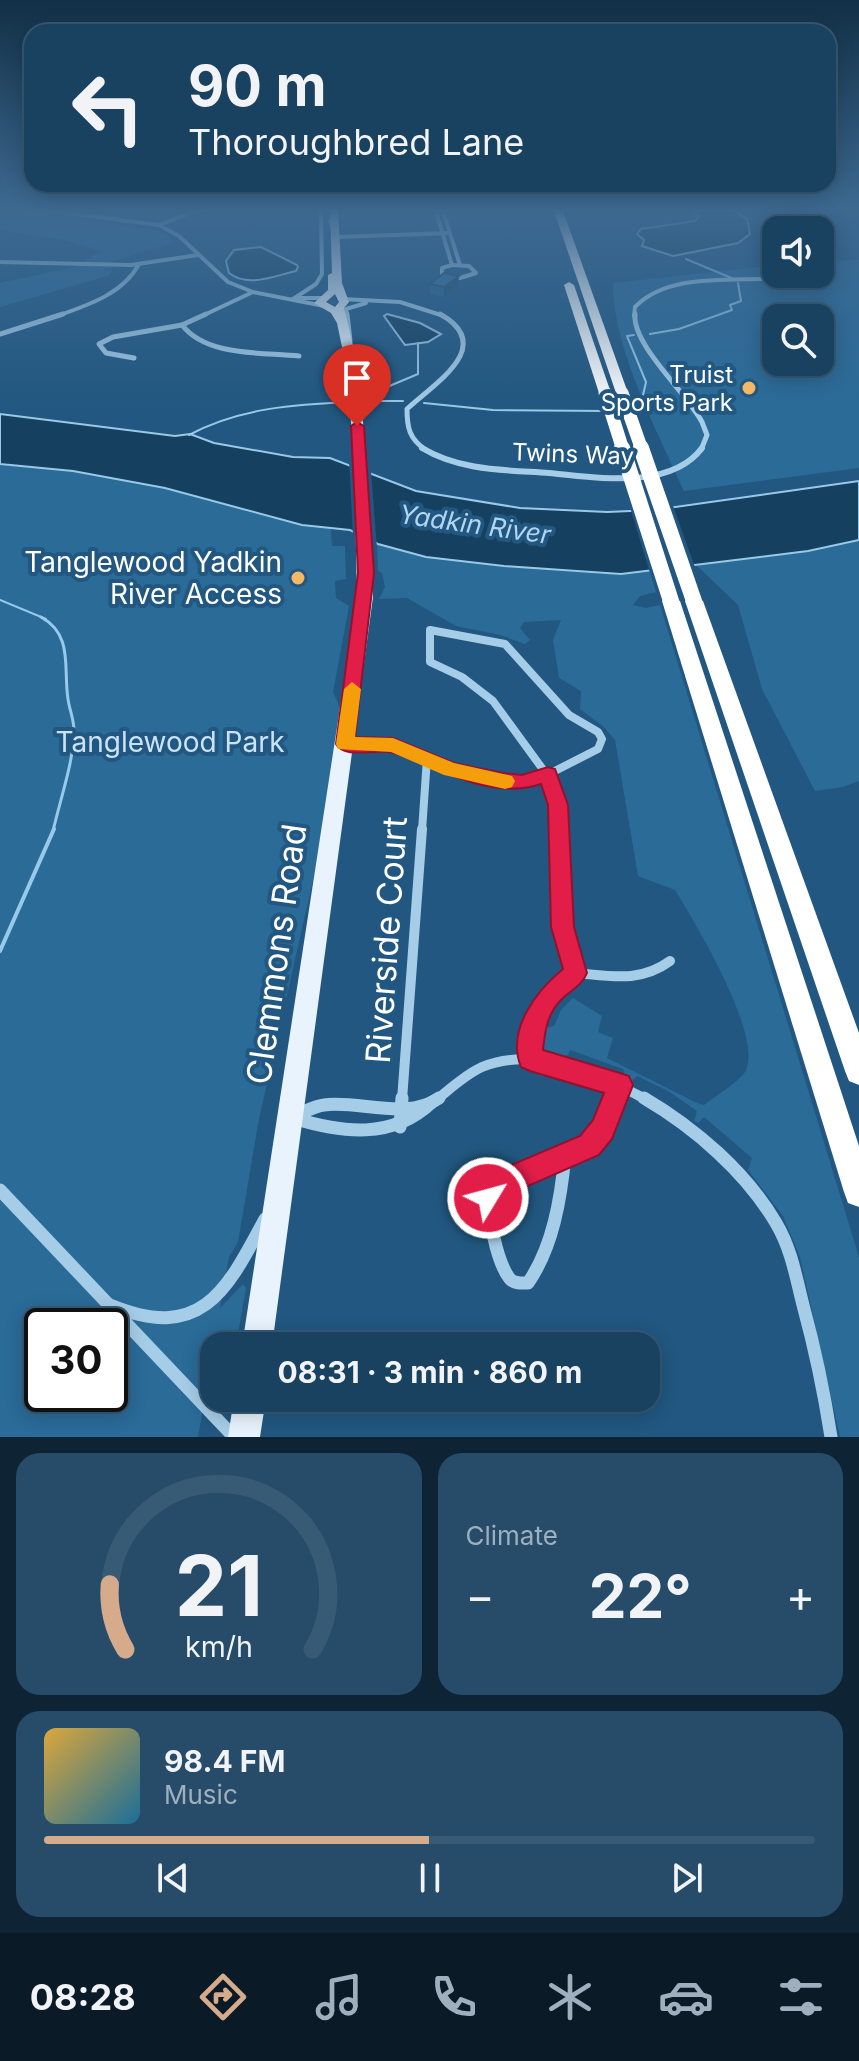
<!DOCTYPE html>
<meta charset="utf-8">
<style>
body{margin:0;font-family:Inter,sans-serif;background:#264c69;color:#f1f3f6;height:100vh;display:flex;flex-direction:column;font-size:30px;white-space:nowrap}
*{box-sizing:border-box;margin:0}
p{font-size:26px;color:#9fafbd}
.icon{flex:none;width:44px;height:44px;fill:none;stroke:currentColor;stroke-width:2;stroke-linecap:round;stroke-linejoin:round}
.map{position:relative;height:1437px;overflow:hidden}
.details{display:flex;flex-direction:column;gap:16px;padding:16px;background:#0e2435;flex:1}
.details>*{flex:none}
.top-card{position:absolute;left:24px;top:24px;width:812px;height:168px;border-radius:24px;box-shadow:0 4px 20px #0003,0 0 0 2px #375a75;background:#194160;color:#f1f3f6;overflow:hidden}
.tools{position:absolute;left:762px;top:216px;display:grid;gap:16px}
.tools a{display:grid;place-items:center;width:72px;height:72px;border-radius:16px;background:#194160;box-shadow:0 4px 20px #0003,0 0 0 2px #375a75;font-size:40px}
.speed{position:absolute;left:24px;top:1308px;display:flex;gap:16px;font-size:40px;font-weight:700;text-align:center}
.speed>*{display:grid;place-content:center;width:104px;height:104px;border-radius:50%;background:#194160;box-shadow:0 4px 20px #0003,0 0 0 2px #375a75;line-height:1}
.speed .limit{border:4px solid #111;border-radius:12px;background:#fff;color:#111}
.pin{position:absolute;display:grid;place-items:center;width:68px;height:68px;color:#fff;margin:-82px -34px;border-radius:50% 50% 50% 0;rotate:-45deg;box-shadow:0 0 8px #0007}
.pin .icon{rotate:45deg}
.me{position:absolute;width:88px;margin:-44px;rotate:53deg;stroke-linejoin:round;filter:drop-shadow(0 0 6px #0008)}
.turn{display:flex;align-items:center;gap:28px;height:168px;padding:0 32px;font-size:36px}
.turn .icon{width:104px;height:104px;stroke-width:2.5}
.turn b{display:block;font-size:56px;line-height:68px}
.big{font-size:60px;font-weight:700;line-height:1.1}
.details .tile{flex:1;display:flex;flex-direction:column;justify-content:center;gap:12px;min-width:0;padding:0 28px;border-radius:24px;background:#264c69}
.details .dial{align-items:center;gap:0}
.dial svg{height:208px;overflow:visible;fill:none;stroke:#375a75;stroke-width:7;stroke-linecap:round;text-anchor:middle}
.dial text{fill:#f1f3f6;stroke:none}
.song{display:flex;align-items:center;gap:24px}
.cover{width:96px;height:96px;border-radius:12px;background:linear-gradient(135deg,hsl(40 70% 55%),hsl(200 70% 35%))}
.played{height:8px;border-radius:4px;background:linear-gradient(90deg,#d6ab8b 50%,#375a75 50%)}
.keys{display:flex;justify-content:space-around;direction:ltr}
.heat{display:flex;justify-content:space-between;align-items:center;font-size:44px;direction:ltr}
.details .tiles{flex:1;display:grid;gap:16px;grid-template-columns:1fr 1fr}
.tile:last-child{grid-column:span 2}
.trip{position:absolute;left:200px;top:1332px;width:460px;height:80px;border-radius:24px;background:#194160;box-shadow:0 4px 20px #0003,0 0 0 2px #375a75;font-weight:700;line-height:80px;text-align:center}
.tabs{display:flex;height:128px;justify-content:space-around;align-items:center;background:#0a1a26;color:#9fafbd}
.tabs .icon{width:56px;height:56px}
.tabs .selected{color:#d6ab8b}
.tabs b{font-size:36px;color:#f1f3f6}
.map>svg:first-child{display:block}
.green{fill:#2a6b98;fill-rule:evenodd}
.water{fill:#16405f;stroke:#99c9e9;stroke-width:2}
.pier{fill:#215780}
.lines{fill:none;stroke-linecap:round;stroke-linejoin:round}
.stream-far2{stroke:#99c9e9;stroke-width:2}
.stream-far1{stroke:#99c9e9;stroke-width:3}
.stream{stroke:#99c9e9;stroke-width:4}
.street-far5{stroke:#a6cde7;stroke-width:4}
.street-far4{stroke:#a6cde7;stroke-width:5}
.street-far3{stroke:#a6cde7;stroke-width:6}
.street-far2{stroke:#a6cde7;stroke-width:8}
.street-far1{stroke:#a6cde7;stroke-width:10}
.street{stroke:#a6cde7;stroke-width:13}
.primary{fill:#e8f3fd;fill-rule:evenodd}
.highway{fill:#fff;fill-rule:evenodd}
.highway-bridge-far1{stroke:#fff;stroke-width:13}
.highway-bridge{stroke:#fff;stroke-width:16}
.wall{fill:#296087}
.shaded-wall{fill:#224e6e}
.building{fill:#30709d;stroke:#224e6e;stroke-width:2}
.route{fill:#e11d48;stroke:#92132f;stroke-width:2}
.slow{fill:#f59e0b}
.poi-dot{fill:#f4b867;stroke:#215780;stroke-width:3}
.labels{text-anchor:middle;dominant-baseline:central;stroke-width:8;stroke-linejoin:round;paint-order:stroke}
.far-poi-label{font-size:24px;fill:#fff;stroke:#215780;text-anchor:end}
.far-street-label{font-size:24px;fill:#fff;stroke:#215780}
.far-water-label{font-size:26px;font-style:italic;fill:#b1d6ef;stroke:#215780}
.poi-label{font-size:28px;fill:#fff;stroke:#215780;text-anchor:end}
.park-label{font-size:28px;fill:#c9e4f6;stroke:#215780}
.near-street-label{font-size:34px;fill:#fff;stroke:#215780}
</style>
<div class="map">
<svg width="859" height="1437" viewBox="0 0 859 1437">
<rect width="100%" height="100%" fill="#215780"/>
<!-- green -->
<g class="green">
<polygon points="0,208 19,208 152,230 165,234 173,243 111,262 112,272 107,276 0,307 0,283 75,267 101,251 65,240 0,230"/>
<path d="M859,260V468L684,491C658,433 612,346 613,283L776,265V274H820V261ZM776,318H820V362H776Z"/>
<path d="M0,464C55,467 111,475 164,488C221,500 274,520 331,528L332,546H345L346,579L335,581L336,598L349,606L333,692L348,725L259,1119L238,1242L229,1257L220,1308L243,1284L246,1288L236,1346H214V1386L208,1380L198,1437H0ZM42,1326H110V1394H42Z"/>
<polygon points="859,540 859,781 843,787 815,791 762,689 738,605 694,563 808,551"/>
<path d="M377,543L426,557L504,566L606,574L649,569L656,592L640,596L633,605L646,608L660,605L859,1257V1437H840L800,1257L783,1216L748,1170L752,1158L704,1117L698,1123L694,1121L697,1111L668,1091L637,1076L632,1081L626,1079L623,1069L570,1050L568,1055L558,1059L547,1055L542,1049L543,1028L554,1026L561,1010L573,998L602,1016L598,1032L613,1038L607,1058L697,1103L704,1105C714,1097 742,1080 746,1070C762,1034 696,924 675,890L638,876L615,740L604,727L580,709L581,691L559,678L553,640L561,620L524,622L520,628L530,640L525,644L500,635L456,626L407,598L379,599L385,587L382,573L378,571Z"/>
</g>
<!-- water -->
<g class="water">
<polygon points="690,208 728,208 747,219 750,234 738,243 673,256 642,246 644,240 637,234 641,229 695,221 699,216"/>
<path d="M261,247L297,265L298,267L296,271C274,276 248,288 229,273L226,261L234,250Z"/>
<polygon points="387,314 420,323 441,334 428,342 405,345 384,316"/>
<polygon points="0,414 175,436 190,434 214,443 293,457 330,458 416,491 520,508 607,512 654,510 859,481 859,540 808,551 621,574 504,566 426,557 378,544 350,530 302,525 165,488 73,471 0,464"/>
</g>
<!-- pier -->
<g class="pier">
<polygon points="349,460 371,471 377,548 353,536"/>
<polygon points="672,503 695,567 650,573 630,507"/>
</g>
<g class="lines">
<!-- stream-far2 -->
<g class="stream-far2">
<polyline points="686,259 734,279"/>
<polyline points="650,334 679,329 732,310 730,305 741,301 738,283"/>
<polyline points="359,401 403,401"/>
<polyline points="376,401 387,387 418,374 418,343"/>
<polyline points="424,403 493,410 608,411"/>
<polyline points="631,409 641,404 646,382 627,336 634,335"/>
<path d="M189,435C238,408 297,404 352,402"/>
<polyline points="0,600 46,619"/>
</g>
<!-- stream-far1 -->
<path class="stream-far1" d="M41,617C74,635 63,669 68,699C70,713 75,721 74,735C72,767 60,800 53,831"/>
<!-- stream -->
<polyline class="stream" points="0,951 54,829"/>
<!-- street-far5 -->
<g class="street-far5">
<polyline points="28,208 159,225 179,236 228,282 253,292 324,306"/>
<polyline points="435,208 452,265"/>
<polyline points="442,208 460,265"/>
<polyline points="330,221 336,237 450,233"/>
<polyline points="159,225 204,208"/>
<polyline points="0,262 131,265 198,255"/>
<polygon points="452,265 469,266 476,273 460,278 442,274 442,268"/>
<polyline points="298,298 324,298"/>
<polyline points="293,299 316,284 322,274 321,208"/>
<polyline points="342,299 400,302 444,316"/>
<path d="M57,316C88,305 123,294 139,264"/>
<polyline points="202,316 253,292"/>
<polyline points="347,316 346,309 366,303"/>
<path d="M634,316L635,307C665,276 720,280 761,279"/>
</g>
<!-- street-far4 -->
<g class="street-far4">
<path d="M206,314L182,325C207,357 262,352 299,356"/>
<polyline points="347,314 350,341"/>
<path d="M635,314C632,345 687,393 702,422L707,435L701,450"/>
<polyline points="0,334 63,314"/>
<polyline points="134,358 106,353 99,344 113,337 182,325"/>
<path d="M426,450C409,439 407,427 407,409C435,383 497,346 440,314"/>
</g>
<!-- street-far3 -->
<path class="street-far3" d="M422,448C460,471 506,470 549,473C595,477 670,491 702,448"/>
<!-- street-far2 -->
<g class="street-far2">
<polygon points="430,630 505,644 569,715 598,732 602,739 598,749 547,775 493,701 462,677 430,662"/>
<path d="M346,744C362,744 382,742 396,746C440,760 501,798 547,775"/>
<polyline points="547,775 557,804 560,831"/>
<polyline points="422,831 427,758"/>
</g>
<!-- street-far1 -->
<g class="street-far1">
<polyline points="560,829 562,925 576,973"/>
<path d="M530,1058C533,1020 547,997 576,973C611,976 640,983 670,961"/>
<polyline points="402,1100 422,829"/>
<path d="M436,1100C450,1089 466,1074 482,1067C535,1045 599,1074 647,1100"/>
<polyline points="615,1100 620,1085"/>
</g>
<!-- street -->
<g class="street">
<path d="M644,1098C695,1128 746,1172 776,1223C791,1248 796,1277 803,1305C815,1349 824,1392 831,1437"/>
<path d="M293,1116C303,1113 314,1106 324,1105C359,1100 407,1121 439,1098"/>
<path d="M293,1118C342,1133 392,1140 432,1102"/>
<polyline points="400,1127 402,1098"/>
<path d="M565,1155C561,1198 553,1247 528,1283C521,1283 515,1284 510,1279C497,1263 486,1211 490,1191L518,1173L593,1143L606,1123L616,1098"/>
<polyline points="0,1190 234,1437"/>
<path d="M110,1305C202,1343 227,1290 265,1219"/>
</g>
<!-- primary -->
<g class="primary">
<path d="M330,208H338L342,283L349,302L344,308L358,366L366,456L373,597L272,1346H242L357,597L354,456L346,366L337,323L331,313L314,303L328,290V275L332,273ZM335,294L339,302L335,307L326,302Z"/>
<polygon points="234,1398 266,1398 260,1437 228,1437"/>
</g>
<!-- highway -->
<g class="highway">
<polygon points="553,208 562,208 628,393 627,396 616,393"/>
<polygon points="569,282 574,285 611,393 610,396 599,393 564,285"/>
<polygon points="671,595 680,601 859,1146 859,1207 848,1203 844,1192 662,601"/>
<polygon points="694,595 703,601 859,1033 859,1085 849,1081 845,1071 685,601"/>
</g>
<!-- highway-bridge-far1 -->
<g class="highway-bridge-far1">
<polyline points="605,393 623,450"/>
<polyline points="622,393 642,450"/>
</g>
<!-- highway-bridge -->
<g class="highway-bridge">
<polyline points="622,448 671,601"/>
<polyline points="641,448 694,601"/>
</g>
</g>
<!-- wall -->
<g class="wall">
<polygon points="763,208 841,208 840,213 800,215 766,211"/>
<polygon points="430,284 458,286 444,297 430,294"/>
</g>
<!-- shaded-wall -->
<polygon class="shaded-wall" points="459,276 458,286 444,297 444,287"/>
<!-- building -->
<polygon class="building" points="444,273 459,276 444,287 430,284"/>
<!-- sky -->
<linearGradient id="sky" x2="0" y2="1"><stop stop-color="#123046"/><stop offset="0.51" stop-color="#3d6991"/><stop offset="1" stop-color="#3d6991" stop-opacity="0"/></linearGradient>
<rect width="859" height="410" fill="url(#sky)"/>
<!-- route -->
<path class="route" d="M357,422L364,426L374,573L355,737L393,738L454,763L503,773L522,775L548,767L555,769L568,805L574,927L587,973C582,986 569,991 560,1001C547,1015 545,1031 543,1050L620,1073L629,1076L633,1085L612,1139L599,1155L505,1196L498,1208L488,1212L478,1208L474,1198L485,1176L580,1136L593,1120L604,1093L530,1071L521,1067C506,1030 536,991 563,969L551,927L548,805L541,784C490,801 441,768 394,753C378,748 345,760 336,744L358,573L351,426Z"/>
<!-- slow -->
<polygon class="slow" points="352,682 361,689 355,737 393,738 454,763 512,776 515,781 512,787 505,789 444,775 391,752 338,749 336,744 344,689"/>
<!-- markers -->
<g class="poi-dot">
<circle cx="749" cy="388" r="8"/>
<circle cx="298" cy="578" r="8"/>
</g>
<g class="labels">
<!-- far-poi labels -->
<g class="far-poi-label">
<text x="733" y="374">Truist<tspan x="733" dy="28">Sports Park</tspan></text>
</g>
<!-- far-street labels -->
<g class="far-street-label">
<text transform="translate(573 454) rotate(2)">Twins Way</text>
</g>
<!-- far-water labels -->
<g class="far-water-label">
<text transform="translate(475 524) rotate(8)">Yadkin River</text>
</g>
<!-- poi labels -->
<g class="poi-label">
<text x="282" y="562">Tanglewood Yadkin<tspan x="282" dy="32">River Access</tspan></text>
</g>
<!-- park labels -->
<g class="park-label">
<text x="170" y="742">Tanglewood Park</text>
</g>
<!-- near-street labels -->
<g class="near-street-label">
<text transform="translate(386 940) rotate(-86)">Riverside Court</text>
<text transform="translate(276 954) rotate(-82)">Clemmons Road</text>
</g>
</g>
</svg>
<div class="tools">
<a><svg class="icon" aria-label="sound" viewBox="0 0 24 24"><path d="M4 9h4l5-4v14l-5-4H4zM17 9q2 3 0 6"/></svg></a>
<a><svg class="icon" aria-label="search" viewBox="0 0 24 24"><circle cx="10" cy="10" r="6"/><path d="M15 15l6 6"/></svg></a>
</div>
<div class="speed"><div class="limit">30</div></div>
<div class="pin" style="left:357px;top:426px;background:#d93025"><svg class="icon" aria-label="arrive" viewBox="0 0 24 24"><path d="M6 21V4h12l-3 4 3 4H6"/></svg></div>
<svg class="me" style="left:488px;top:1198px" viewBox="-20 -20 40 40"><circle r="17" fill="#e11d48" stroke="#fff" stroke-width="3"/><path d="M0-11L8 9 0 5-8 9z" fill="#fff"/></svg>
<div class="trip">08:31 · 3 min · 860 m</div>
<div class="top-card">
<div class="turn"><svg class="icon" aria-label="left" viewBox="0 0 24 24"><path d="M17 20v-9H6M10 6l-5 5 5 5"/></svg><div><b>90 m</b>Thoroughbred Lane</div></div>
</div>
</div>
<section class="details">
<div class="tiles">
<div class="tile dial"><svg viewBox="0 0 100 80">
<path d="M14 69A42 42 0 1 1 86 69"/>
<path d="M14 69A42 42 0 0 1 8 44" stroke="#d6ab8b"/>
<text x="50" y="56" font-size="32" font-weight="700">21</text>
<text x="50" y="72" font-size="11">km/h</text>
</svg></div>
<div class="tile"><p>Climate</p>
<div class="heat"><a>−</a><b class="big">22°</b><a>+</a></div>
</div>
<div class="tile">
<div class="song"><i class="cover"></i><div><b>98.4 FM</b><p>Music</p></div></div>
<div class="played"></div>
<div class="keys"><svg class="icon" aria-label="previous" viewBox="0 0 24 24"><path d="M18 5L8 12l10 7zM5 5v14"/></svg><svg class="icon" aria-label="pause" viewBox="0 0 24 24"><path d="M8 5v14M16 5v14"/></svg><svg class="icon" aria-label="next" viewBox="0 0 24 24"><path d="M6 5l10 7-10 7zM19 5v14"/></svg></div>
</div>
</div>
</section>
<nav class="tabs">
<b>08:28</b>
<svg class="icon selected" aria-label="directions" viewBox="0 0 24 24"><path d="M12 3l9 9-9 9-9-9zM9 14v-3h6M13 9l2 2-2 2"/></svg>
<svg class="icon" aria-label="music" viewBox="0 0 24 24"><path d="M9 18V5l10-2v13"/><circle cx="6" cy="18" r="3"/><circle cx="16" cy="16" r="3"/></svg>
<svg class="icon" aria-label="phone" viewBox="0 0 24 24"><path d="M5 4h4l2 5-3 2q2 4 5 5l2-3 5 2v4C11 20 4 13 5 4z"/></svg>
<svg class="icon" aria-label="climate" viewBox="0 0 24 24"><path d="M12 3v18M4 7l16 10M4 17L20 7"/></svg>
<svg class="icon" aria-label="car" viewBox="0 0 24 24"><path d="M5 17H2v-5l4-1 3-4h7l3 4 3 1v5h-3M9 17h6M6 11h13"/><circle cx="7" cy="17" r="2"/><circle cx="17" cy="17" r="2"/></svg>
<svg class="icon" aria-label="filters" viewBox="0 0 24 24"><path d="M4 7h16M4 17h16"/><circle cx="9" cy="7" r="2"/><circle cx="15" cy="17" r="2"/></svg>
</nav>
